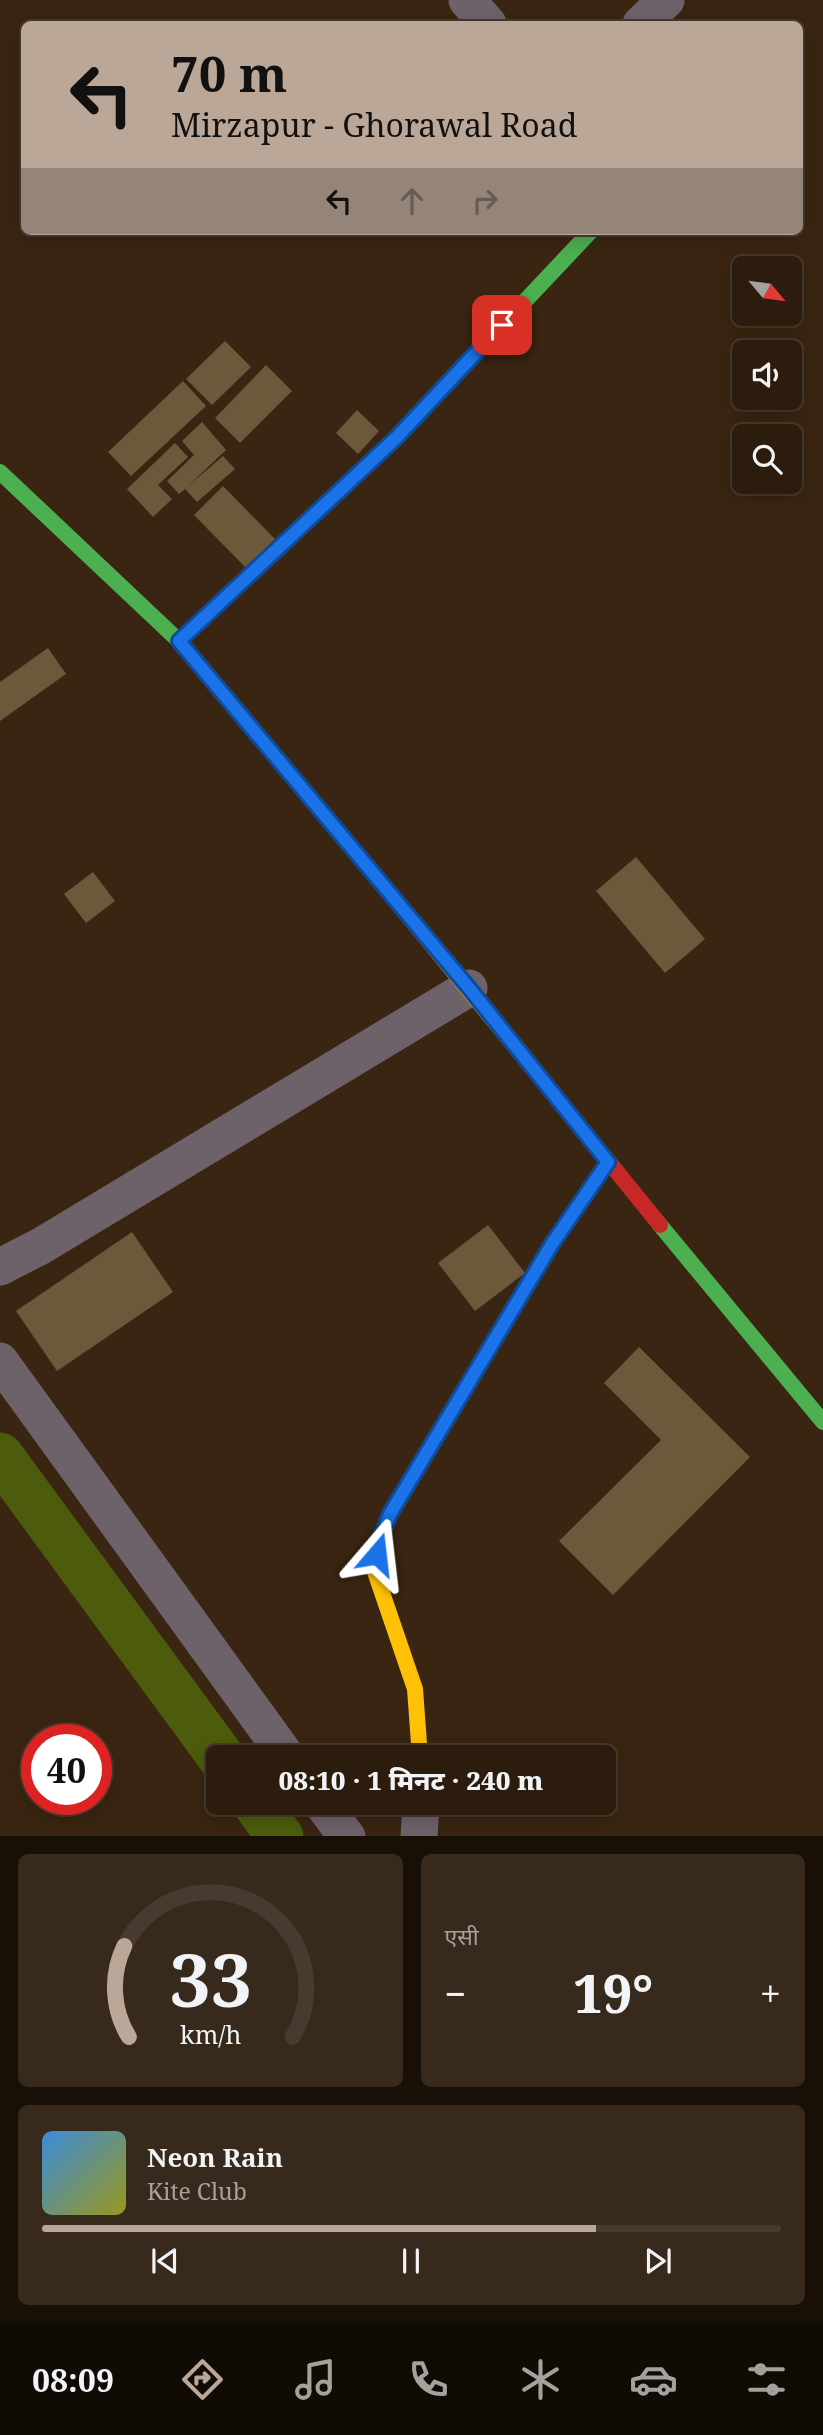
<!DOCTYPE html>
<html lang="hi">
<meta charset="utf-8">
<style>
body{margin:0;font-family:"Noto Serif","Noto Sans Devanagari",serif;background:#37291b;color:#f1f3f6;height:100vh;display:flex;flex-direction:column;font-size:26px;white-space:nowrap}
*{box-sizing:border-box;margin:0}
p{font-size:23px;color:#a6a19d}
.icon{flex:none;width:38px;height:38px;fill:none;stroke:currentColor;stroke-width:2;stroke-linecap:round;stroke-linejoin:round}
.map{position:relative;height:1836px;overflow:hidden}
.sheet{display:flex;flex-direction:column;gap:18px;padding:18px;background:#180f07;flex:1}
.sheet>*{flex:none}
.top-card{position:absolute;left:21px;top:21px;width:782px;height:214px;border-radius:10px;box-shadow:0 4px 18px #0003,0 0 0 2px #473a2e;background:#baa797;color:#111;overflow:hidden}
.needle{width:46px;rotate:119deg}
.fabs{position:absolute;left:732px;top:256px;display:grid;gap:14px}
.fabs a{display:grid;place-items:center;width:70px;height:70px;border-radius:10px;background:#2b1c0d;box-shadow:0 4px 18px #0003,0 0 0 2px #473a2e;font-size:35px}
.speed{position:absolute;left:21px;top:1724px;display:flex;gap:14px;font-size:35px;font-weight:700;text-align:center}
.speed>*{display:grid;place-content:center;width:91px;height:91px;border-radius:50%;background:#2b1c0d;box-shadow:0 4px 18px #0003,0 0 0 2px #473a2e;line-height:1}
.speed .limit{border:10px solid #d22;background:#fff;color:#111}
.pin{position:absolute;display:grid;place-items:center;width:60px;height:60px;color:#fff;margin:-30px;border-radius:14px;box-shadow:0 4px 10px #0006}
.me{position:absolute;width:77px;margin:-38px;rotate:17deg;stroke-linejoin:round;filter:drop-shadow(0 0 5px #0008)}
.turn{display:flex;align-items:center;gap:24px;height:147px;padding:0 35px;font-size:32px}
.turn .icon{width:91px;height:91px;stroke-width:2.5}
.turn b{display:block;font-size:49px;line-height:60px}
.lanes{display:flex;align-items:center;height:66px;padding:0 35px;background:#0003;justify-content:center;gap:35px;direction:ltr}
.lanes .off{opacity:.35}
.big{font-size:52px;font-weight:800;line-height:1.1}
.sheet .widget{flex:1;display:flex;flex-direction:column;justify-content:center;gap:10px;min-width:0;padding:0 24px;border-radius:10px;background:#37291b}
.sheet .dial{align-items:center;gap:0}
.dial svg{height:182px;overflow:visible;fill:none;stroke:#473a2e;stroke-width:7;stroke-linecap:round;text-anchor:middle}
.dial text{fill:#f1f3f6;stroke:none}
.song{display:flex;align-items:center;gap:21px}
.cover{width:84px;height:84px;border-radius:10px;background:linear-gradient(135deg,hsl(210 70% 55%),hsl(60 70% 35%))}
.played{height:7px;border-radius:4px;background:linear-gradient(90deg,#baa797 75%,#473a2e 75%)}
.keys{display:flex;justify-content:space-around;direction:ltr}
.heat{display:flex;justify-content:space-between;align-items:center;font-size:38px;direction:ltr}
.sheet .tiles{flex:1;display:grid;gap:18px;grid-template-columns:1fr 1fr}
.widget:last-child{grid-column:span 2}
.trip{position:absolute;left:206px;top:1745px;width:410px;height:70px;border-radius:10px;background:#2b1c0d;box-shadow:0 4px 18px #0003,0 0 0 2px #473a2e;font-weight:800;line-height:70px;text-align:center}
.dock{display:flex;height:112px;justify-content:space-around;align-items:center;background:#110b05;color:#a6a19d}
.dock .icon{width:49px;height:49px}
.dock .current{color:#baa797}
.dock b{font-size:32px;color:#f1f3f6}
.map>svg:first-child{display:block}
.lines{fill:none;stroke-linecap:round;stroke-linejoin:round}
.canal{stroke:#4c5c0c;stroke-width:47}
.building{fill:#6c593b}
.street{stroke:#6e626a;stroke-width:37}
.fast{stroke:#4caf50;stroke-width:16}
.slow{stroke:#ffc107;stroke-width:16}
.jam{stroke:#c62828;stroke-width:16}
.route-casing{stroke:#114b97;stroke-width:18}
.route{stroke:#1a73e8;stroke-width:12}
</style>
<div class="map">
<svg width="823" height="1837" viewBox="0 0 823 1837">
<rect width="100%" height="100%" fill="#392511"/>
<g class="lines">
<!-- canal -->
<g class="canal">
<polyline points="0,1456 221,1757"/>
<polyline points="255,1802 280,1837"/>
</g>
</g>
<!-- building -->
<g class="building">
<polygon points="225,341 251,367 212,405 186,379"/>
<polygon points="266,365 292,391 240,443 215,418"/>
<polygon points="183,381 206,406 131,476 108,452"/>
<polygon points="357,410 379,431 358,454 336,433"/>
<polygon points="202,422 226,450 187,487 223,456 235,469 197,502 185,489 179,494 167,481 194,455 182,441"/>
<polygon points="175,443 188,457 158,485 172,499 153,517 127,489"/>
<polygon points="223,486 275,539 246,568 194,515"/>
<polygon points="48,648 66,674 0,721 0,682"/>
<polygon points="636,857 705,939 665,973 596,891"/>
<polygon points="93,872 115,901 86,923 64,894"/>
<polygon points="488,1225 525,1273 475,1311 438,1263"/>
<polygon points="132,1232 173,1292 57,1371 16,1311"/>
<polygon points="639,1347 750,1457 613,1595 559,1541 661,1440 604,1383"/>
</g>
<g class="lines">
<!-- street -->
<g class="street">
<polyline points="467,0 488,24"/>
<polyline points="641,24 666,0"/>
<polyline points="0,1267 41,1246 469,988"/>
<polyline points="0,1361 287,1757"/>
<polyline points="321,1802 347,1837"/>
<polyline points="419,1837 421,1802"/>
</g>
<!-- fast -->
<g class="fast">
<polyline points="0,472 179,641 363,861"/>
<polyline points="179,641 396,438 591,231"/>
<polyline points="660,1225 823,1422"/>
</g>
<!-- slow -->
<g class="slow">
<polyline points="363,861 549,1088"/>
<polyline points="420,1757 415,1689 374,1569 380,1539 390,1514 466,1388"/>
</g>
<!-- jam -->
<g class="jam">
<polyline points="549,1088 660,1225"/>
<polyline points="466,1388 552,1244 608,1162"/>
</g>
</g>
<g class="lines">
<!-- route casing -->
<g class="route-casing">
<polyline id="route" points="377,1554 380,1539 390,1514 552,1244 608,1162 469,988 179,641 396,438 502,325"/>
</g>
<!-- route -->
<use href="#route" class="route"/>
</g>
</svg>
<div class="fabs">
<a><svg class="needle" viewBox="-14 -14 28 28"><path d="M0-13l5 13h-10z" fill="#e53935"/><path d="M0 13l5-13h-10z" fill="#a6a19d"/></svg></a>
<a><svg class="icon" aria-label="sound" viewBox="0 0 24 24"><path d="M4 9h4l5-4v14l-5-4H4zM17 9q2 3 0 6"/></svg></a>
<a><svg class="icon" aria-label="search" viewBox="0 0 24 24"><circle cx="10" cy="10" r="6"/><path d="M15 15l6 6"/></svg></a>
</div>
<div class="speed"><div class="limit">40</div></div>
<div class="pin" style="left:502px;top:325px;background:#d93025"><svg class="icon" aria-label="arrive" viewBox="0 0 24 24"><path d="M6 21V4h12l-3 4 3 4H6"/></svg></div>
<svg class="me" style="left:377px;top:1554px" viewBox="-20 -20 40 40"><path d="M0-17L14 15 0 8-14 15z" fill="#1a73e8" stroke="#fff" stroke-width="4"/></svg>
<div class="trip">08:10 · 1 मिनट · 240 m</div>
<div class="top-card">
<div class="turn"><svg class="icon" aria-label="left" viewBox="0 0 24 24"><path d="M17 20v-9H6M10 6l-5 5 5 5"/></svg><div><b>70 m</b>Mirzapur - Ghorawal Road</div></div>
<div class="lanes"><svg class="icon" aria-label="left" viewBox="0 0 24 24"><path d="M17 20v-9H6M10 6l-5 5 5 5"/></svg><svg class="icon off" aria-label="ahead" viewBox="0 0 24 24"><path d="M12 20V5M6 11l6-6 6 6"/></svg><svg class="icon off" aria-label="right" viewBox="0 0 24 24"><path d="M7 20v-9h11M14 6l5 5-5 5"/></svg></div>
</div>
</div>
<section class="sheet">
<div class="tiles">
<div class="widget dial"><svg viewBox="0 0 100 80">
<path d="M14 69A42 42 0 1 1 86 69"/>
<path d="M14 69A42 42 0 0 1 12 29" stroke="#baa797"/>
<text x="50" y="56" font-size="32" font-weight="700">33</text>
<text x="50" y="72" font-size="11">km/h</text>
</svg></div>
<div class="widget"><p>एसी</p>
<div class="heat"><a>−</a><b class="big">19°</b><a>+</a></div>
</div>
<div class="widget">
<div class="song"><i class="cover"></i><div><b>Neon Rain</b><p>Kite Club</p></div></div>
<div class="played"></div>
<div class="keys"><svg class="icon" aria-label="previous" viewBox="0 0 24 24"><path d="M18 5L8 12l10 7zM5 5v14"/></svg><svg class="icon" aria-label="pause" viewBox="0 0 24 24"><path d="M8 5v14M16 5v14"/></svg><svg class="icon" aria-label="next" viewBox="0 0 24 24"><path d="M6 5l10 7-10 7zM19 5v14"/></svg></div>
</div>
</div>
</section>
<nav class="dock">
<b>08:09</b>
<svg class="icon current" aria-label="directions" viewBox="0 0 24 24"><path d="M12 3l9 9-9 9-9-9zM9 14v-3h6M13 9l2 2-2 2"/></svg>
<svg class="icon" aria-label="music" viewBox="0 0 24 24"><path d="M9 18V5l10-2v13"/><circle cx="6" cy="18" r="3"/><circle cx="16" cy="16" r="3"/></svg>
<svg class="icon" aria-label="phone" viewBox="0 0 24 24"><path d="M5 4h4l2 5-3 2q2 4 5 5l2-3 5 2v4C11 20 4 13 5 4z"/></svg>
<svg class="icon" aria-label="climate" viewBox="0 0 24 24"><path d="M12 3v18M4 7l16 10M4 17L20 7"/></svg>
<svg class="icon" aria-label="car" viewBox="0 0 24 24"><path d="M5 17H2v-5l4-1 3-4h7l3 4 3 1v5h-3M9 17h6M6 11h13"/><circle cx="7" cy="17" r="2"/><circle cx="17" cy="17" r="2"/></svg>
<svg class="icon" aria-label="filters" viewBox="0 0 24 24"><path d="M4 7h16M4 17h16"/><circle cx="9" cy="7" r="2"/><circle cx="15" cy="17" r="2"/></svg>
</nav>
